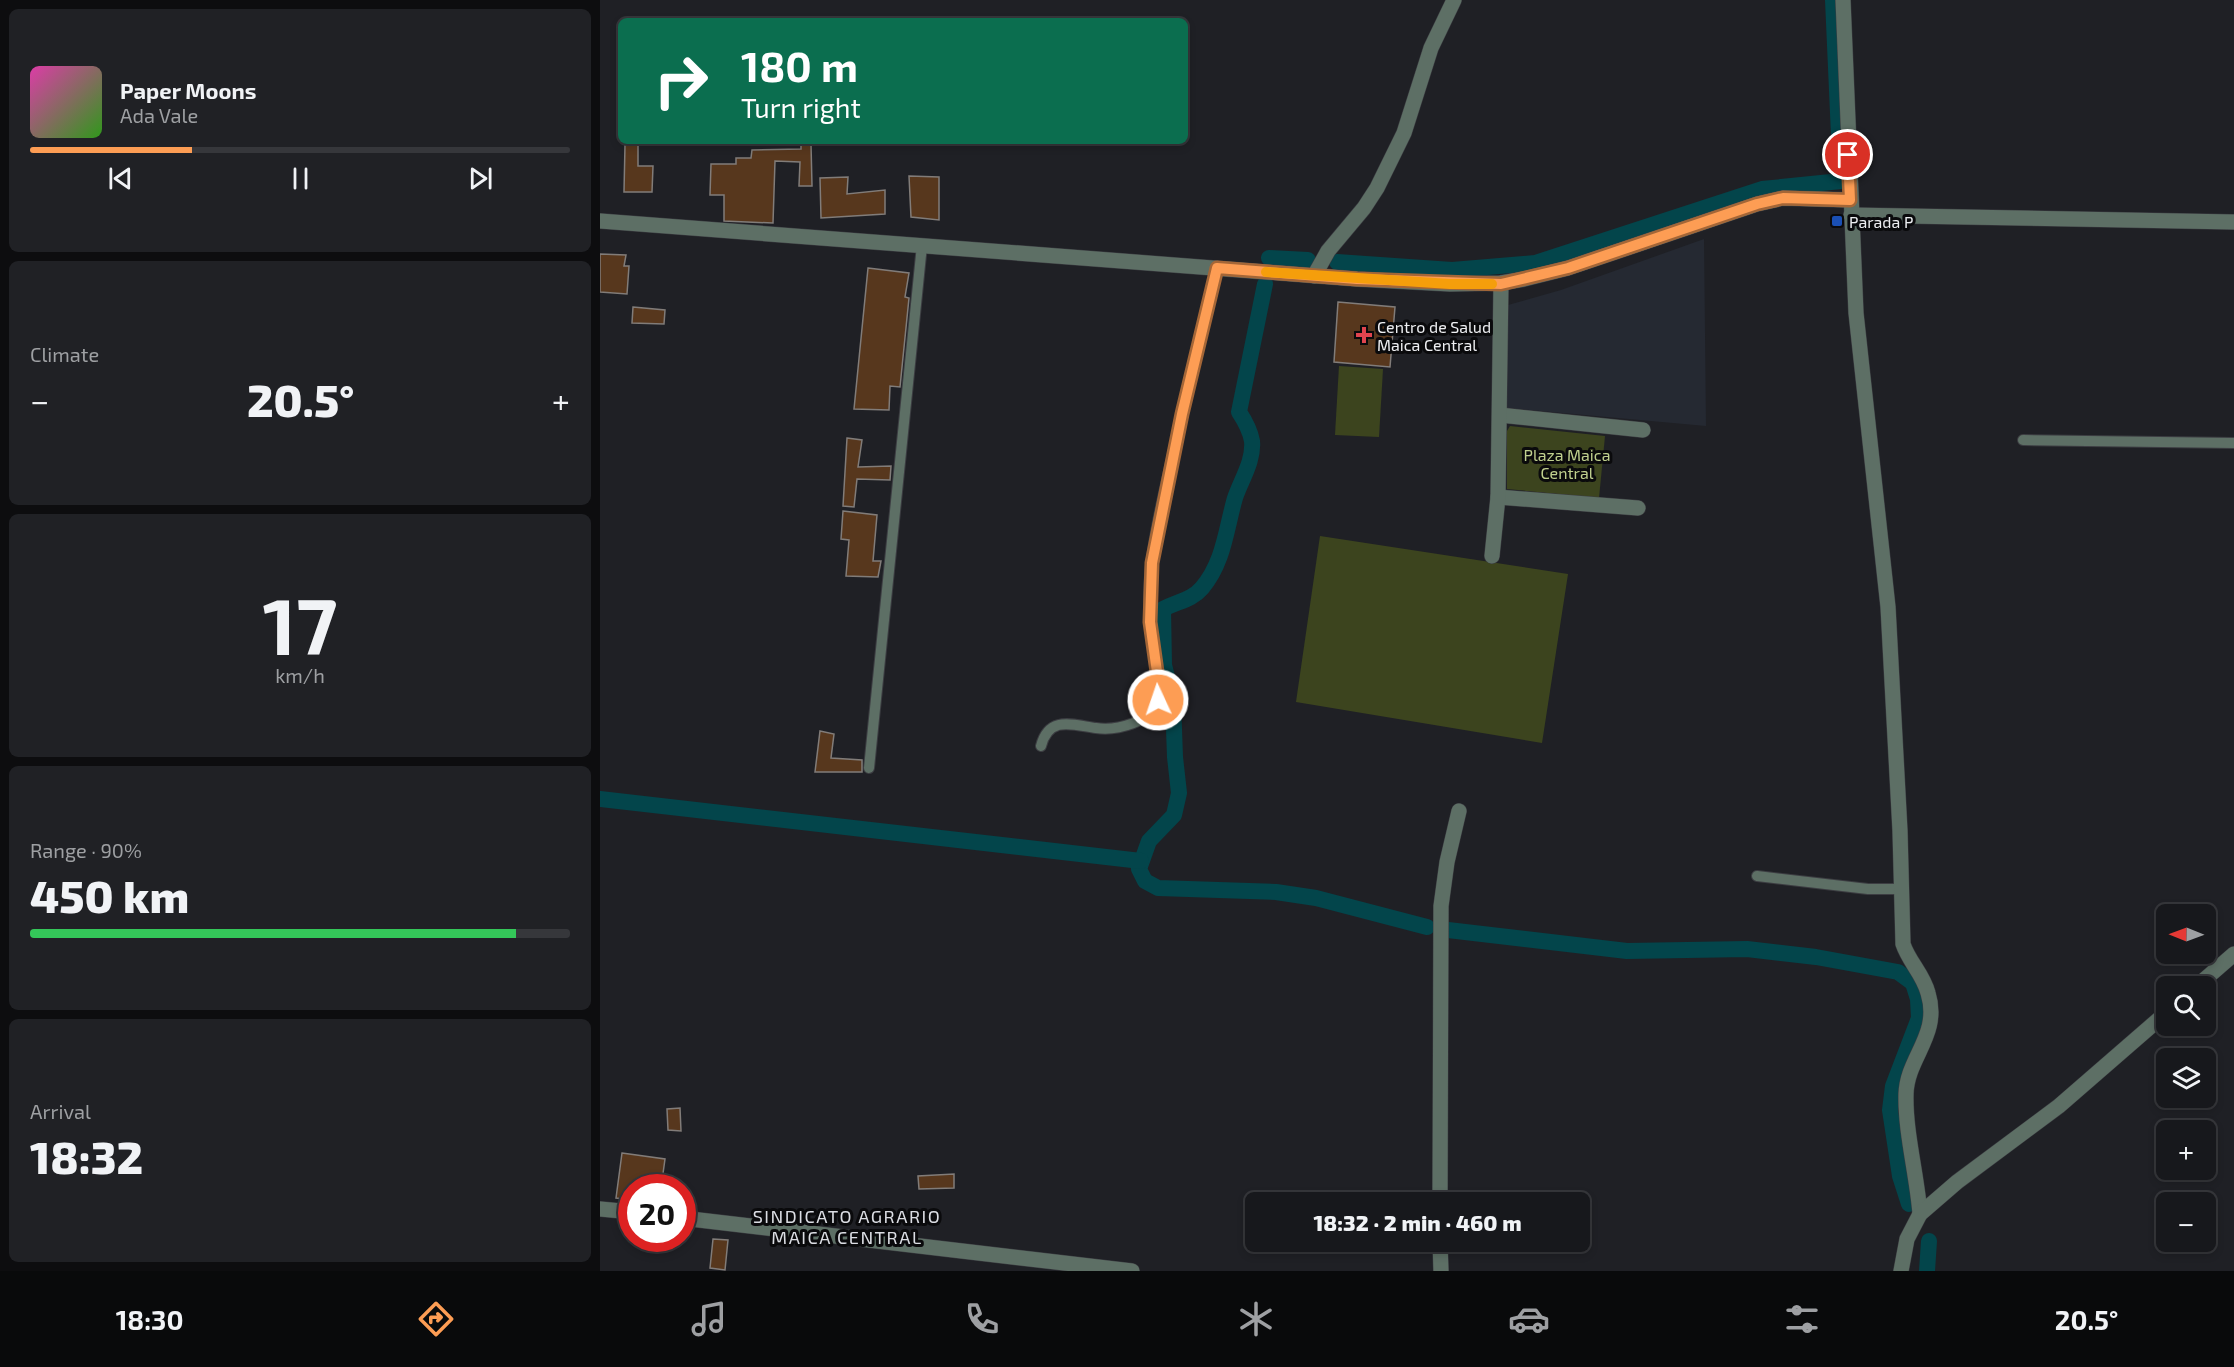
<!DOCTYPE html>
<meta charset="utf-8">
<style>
body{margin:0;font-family:"Exo 2",sans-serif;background:#202125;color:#f1f3f6;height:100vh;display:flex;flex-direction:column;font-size:22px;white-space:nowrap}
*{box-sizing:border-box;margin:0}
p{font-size:20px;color:#9ea0a3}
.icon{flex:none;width:33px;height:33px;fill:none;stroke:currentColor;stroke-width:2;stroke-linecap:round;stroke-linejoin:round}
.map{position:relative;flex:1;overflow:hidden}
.side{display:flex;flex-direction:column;gap:9px;padding:9px;background:#0d0d0f;width:600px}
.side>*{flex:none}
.top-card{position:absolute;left:18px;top:18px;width:570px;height:126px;border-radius:9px;box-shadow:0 3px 9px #0003,0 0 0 2px #36373b;background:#0b6e4f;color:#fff;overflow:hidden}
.needle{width:39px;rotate:271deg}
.fabs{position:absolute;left:1556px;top:904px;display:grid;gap:12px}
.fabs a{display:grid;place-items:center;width:60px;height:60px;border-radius:9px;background:#17181c;box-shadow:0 3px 9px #0003,0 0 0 2px #36373b;font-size:30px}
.speed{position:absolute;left:18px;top:1174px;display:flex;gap:12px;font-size:30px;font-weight:700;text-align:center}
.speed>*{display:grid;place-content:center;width:78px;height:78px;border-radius:50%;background:#17181c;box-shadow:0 3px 9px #0003,0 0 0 2px #36373b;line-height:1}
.speed .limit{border:9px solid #d22;background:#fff;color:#111}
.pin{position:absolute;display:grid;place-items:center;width:51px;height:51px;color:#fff;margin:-26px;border:3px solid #fff;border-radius:50%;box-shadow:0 2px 6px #0007}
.me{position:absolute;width:66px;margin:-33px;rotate:357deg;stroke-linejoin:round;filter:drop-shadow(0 0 4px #0008)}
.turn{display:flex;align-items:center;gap:21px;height:126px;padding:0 24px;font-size:27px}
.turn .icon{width:78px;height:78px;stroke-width:2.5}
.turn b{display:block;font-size:42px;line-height:51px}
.big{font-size:45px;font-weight:800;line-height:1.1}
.side .tile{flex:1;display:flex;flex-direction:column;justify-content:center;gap:9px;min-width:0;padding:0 21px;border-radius:9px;background:#202125}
.side .dial{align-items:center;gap:0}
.dial b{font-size:78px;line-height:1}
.song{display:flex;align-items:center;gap:18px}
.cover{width:72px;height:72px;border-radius:9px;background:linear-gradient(135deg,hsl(320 70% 55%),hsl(110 70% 35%))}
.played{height:6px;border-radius:3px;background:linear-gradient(90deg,#fd9d54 30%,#36373b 30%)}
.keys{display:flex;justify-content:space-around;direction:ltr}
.heat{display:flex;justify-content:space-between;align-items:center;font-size:33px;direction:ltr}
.charge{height:9px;border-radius:4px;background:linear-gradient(90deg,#34c759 90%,#36373b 0)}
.trip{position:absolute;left:645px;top:1192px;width:345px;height:60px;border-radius:9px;background:#17181c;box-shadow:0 3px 9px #0003,0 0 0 2px #36373b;font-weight:800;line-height:60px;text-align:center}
.dock{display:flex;height:96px;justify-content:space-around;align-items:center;background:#090a0b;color:#9ea0a3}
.dock .icon{width:42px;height:42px}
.dock .selected{color:#fd9d54}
.dock b{font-size:27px;color:#f1f3f6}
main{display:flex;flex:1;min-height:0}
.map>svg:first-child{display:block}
.built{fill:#252932}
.green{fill:#3c441e}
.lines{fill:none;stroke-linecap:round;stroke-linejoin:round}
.canal{stroke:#03454b;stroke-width:16}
.building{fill:#57371d;stroke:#817c79;stroke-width:1.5}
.lane-casing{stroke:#3c3d42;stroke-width:12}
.street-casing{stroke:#3c3d42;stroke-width:16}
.lane{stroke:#5d6f65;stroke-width:10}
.street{stroke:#5d6f65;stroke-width:15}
.route-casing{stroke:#a46637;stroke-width:15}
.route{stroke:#fd9d54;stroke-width:10}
.slow{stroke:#f59e0b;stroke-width:10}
.transit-dot{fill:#1a4fb4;stroke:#0a0a0c;stroke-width:2}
.health-dot{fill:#e0444e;stroke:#0a0a0c;stroke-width:2}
.labels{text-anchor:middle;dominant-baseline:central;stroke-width:6;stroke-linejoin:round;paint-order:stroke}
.poi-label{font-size:16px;fill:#edeef1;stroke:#0a0a0c;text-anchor:start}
.park-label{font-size:16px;fill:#c0d08e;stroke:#0a0a0c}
.neighbourhood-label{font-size:18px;letter-spacing:1.5px;fill:#dbdde3;stroke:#0a0a0c}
</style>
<main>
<section class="side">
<div class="tile">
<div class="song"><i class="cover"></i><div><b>Paper Moons</b><p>Ada Vale</p></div></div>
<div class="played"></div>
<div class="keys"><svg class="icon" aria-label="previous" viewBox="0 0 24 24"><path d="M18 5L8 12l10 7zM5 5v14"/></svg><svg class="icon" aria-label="pause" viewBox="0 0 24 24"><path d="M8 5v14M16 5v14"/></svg><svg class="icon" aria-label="next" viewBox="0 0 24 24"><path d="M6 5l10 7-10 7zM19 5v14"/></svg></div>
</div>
<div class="tile"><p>Climate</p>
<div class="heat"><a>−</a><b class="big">20.5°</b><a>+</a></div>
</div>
<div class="tile dial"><b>17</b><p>km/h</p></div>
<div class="tile"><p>Range · 90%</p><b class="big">450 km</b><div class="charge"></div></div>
<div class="tile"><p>Arrival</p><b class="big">18:32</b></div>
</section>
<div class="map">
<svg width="1634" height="1271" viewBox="0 0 1634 1271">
<rect width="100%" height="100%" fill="#1f2025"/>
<!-- built -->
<polygon class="built" points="1104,239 1106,426 907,408 908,305 961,290"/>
<!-- green -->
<g class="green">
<polygon points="739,366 783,369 779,437 735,435"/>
<polygon points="910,426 1005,436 999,498 907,489 907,431"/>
<polygon points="720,536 968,574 942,743 696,702"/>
</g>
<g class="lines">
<!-- canal -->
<g class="canal">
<polyline points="669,258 708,260"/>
<polyline points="737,262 852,270 935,263 1162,189 1241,181 1233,0"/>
<path d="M665,284L639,412C645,421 650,430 652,441C654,461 641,480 635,498C626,529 624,562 602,588C591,601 577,601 563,609L564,665L573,701L575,757L579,793L574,815L549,841L539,869L545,881L558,888L676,892L716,898L827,927"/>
<polyline points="0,799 541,861"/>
<polyline points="848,930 1027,951 1147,949 1216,957 1298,972 1313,983 1318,999 1319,1018 1293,1086 1290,1110 1300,1176 1309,1204"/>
<polyline points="1327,1271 1329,1241"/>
</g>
</g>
<!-- building -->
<g class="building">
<polygon points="201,143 211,144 212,186 199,186 200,162 175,161 173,223 124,221 124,195 110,195 111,164 136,164 136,158 151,158 152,150 201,149"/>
<polygon points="25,145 38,145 38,166 53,166 52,192 24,192"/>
<polygon points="309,176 339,177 339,220 311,217"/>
<polygon points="248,177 247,194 285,190 285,214 221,218 220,178"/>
<polygon points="0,254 26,255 24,266 29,266 27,294 0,292"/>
<polygon points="268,268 309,273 305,297 309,298 300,387 290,386 289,410 254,409"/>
<polygon points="738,302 795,307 790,367 734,362"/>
<polygon points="33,307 65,310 64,324 32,323"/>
<polygon points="247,438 262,440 258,467 291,466 290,480 257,479 254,507 243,506"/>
<polygon points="243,511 277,515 273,561 281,561 278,577 246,576 249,540 241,539"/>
<polygon points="220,731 234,734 231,758 262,760 262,772 215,772"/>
<polygon points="80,1108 81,1131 68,1130 67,1109"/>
<polygon points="22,1153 65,1159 61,1188 32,1188 32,1200 16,1198"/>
<polygon points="354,1174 354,1188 319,1189 318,1176"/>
<polygon points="113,1239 128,1240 125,1270 110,1268"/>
</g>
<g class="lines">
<!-- lane casing -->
<g class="lane-casing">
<g id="lane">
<polyline points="1423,440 1634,443"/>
<path d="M441,746C449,715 473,725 496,728C516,731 553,722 558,700C563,681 552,645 550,624C548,604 549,584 551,565C555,529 564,493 572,458C586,394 602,331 617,268"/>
<polyline points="269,768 322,245"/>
<polyline points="1157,876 1268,889 1300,889"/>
</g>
</g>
<!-- street casing -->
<g class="street-casing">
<g id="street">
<path d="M1243,0L1256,313L1288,607L1300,831L1303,944C1309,962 1323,974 1328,993C1341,1035 1307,1057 1306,1094C1305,1132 1317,1175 1320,1214"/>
<polyline points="1251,215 1634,222"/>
<polyline points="0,221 757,279 850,284 901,283 924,279 968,268 1157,204 1183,198 1250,200"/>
<polyline points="714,276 728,251 764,208 777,188 804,133 831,48 854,0"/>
<polyline points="900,415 1043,430"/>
<polyline points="898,497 1038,508"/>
<polyline points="892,556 898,497 901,283"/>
<polyline points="1596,987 1634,954"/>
<polyline points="840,1203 841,906 847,862 859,811"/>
<polyline points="0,1209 32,1212"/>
<polyline points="82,1218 532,1271"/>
<polyline points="840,1242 841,1271"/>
<polyline points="1301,1271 1307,1239 1320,1214 1357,1182 1459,1106 1566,1013"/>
</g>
</g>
<!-- lane -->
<use href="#lane" class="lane"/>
<!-- street -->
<use href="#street" class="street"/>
</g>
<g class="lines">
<!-- route casing -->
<g class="route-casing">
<polyline id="route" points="558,700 559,686 550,622 552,563 582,414 617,268 757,279 901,284 968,268 1157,204 1183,198 1250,200 1248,155"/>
</g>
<!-- route -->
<use href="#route" class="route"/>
<!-- slow -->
<polyline class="slow" points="666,272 850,284 892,284"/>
</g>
<!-- markers -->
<rect class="transit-dot" x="1231" y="215" width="12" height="12" rx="3"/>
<path class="health-dot" d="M761 326h6v6h6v6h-6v6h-6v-6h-6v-6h6z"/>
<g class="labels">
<!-- poi labels -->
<g class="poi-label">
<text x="1249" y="221">Parada P</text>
<text x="777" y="326">Centro de Salud<tspan x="777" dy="18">Maica Central</tspan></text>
</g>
<!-- park labels -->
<g class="park-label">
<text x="967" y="454">Plaza Maica<tspan x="967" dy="18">Central</tspan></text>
</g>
<!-- neighbourhood labels -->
<g class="neighbourhood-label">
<text x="247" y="1216">SINDICATO AGRARIO<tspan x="247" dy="21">MAICA CENTRAL</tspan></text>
</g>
</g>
</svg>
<div class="fabs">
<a><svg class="needle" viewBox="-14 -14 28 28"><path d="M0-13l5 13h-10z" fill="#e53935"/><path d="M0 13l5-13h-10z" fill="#9ea0a3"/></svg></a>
<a><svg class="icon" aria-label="search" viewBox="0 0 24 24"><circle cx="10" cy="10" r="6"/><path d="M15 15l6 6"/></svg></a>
<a><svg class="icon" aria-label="layers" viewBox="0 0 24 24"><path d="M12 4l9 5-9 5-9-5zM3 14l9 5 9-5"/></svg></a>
<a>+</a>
<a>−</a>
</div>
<div class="speed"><div class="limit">20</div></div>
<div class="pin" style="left:1248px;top:155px;background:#d93025"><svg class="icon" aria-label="arrive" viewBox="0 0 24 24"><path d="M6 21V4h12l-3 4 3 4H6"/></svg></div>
<svg class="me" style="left:558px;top:700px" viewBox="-20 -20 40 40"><circle r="17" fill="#fd9d54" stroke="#fff" stroke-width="3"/><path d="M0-11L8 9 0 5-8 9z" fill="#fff"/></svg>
<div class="trip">18:32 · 2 min · 460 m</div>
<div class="top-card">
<div class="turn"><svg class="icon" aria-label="right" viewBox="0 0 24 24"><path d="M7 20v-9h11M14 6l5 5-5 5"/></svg><div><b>180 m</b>Turn right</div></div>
</div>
</div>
</main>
<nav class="dock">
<b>18:30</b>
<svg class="icon selected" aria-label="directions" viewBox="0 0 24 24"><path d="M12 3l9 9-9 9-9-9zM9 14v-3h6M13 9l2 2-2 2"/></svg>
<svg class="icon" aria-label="music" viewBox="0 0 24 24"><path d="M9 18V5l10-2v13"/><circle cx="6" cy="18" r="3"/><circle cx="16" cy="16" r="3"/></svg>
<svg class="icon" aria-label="phone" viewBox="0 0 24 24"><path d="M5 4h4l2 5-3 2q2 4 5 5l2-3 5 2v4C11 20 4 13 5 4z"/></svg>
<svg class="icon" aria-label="climate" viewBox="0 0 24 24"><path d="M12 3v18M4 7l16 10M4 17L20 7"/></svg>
<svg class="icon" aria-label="car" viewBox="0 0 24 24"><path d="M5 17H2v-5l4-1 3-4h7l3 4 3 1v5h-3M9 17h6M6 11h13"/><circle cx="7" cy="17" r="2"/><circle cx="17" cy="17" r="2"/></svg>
<svg class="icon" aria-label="filters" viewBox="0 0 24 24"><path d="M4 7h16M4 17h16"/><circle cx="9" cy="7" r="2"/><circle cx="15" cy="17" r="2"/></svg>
<b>20.5°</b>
</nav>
